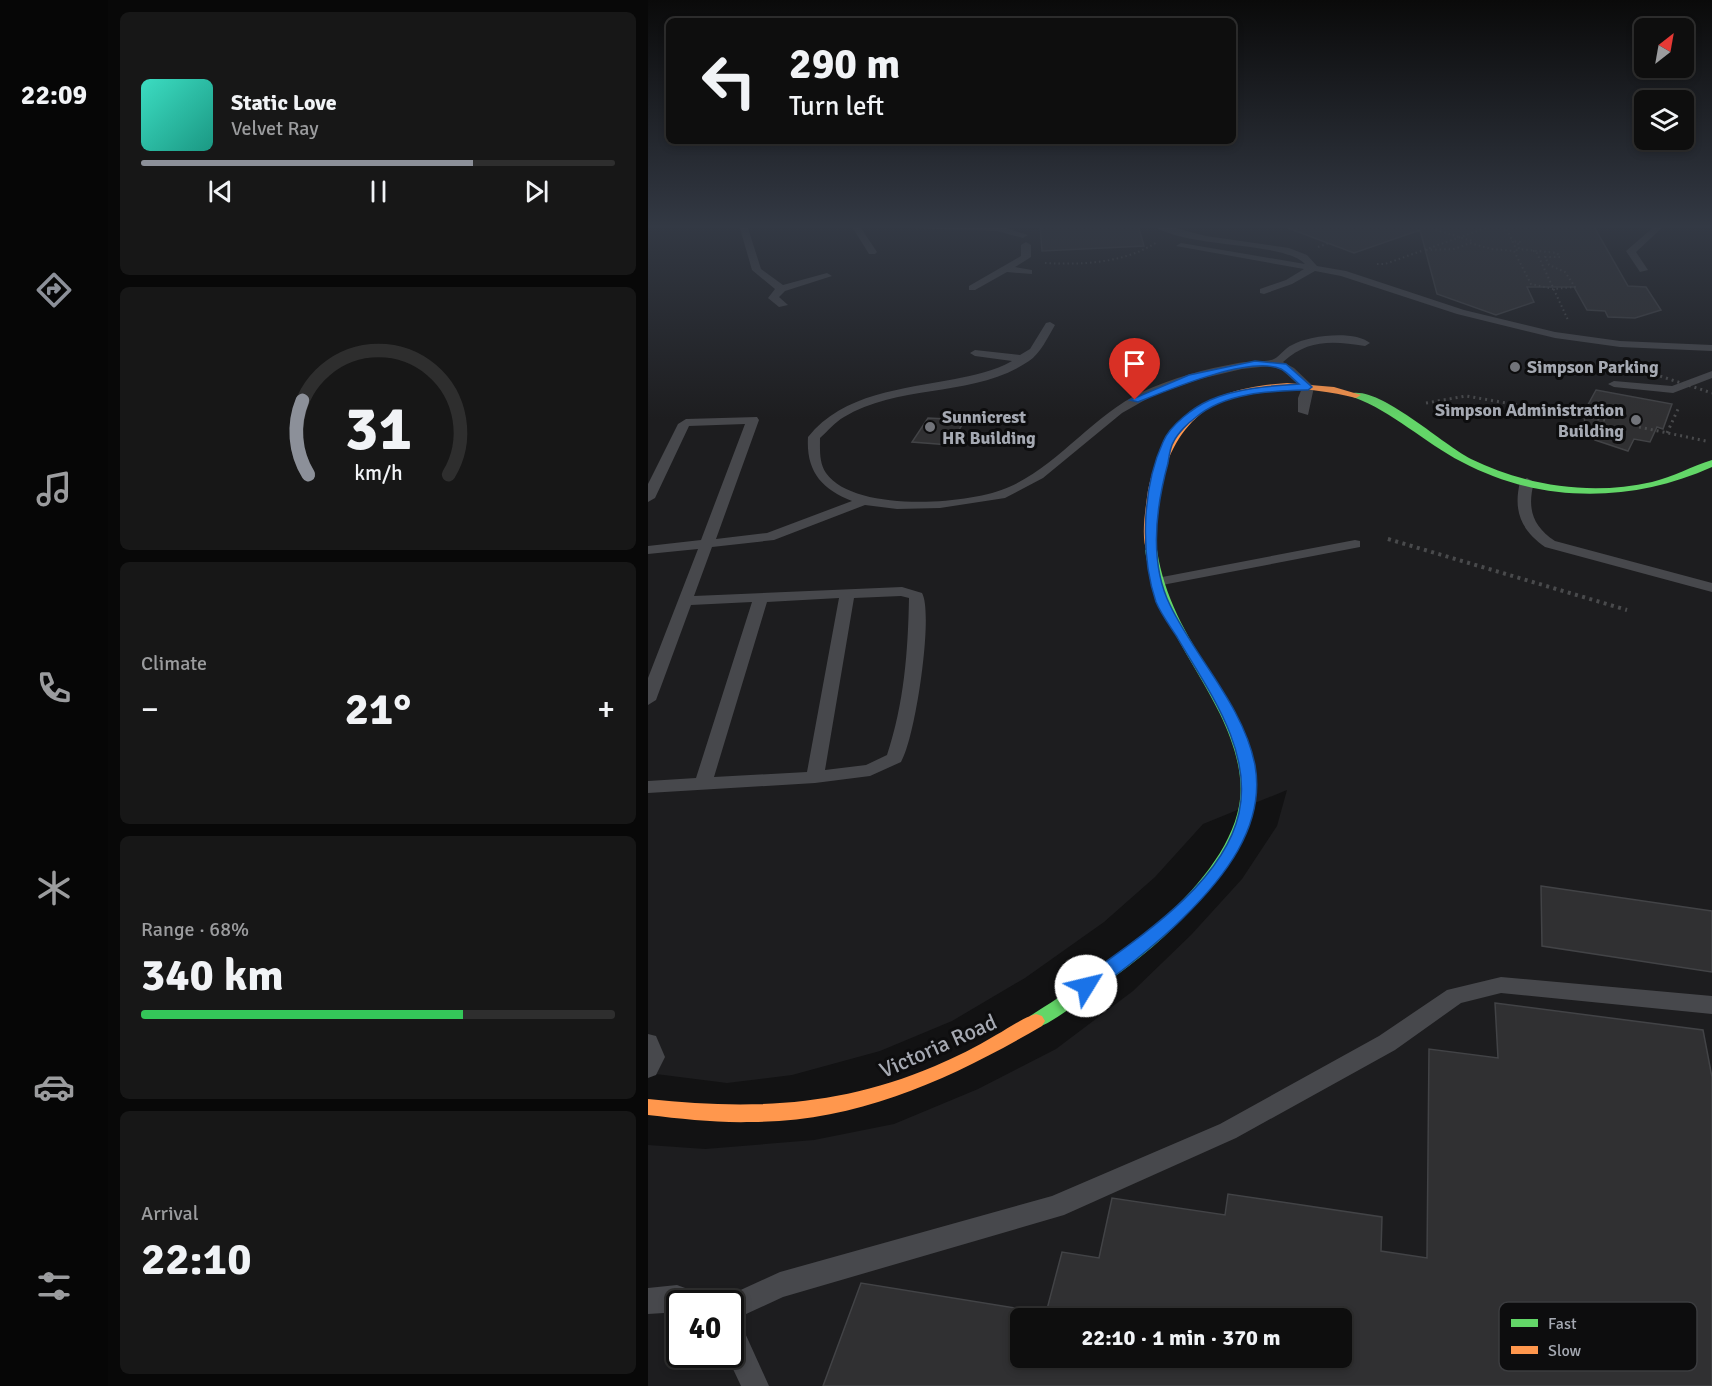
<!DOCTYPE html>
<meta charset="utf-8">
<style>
body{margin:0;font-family:Signika,sans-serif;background:#171717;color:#f1f3f6;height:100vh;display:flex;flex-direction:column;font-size:22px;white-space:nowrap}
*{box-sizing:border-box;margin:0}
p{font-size:20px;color:#9b9c9e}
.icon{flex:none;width:33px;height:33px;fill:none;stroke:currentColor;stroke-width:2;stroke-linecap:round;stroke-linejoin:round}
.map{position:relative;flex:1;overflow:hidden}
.details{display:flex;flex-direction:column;gap:12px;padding:12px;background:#080808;width:540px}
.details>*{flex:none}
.banner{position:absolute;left:18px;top:18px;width:570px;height:126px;border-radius:9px;box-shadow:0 3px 9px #0003,0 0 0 2px #2e2e2e;background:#0e0e0e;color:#f1f3f6;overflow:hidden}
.needle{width:39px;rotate:31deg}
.tools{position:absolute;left:986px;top:18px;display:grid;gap:12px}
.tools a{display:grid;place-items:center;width:60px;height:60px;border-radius:9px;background:#0e0e0e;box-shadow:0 3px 9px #0003,0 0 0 2px #2e2e2e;font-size:30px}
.speed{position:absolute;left:18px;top:1290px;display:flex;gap:12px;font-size:30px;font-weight:700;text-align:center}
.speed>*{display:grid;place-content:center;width:78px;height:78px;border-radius:50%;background:#0e0e0e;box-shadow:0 3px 9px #0003,0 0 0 2px #2e2e2e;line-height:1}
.speed .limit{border:3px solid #111;border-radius:9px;background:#fff;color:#111}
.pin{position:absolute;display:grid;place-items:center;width:51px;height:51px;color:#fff;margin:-62px -26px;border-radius:50% 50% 50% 0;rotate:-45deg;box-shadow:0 0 6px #0007}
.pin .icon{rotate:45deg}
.me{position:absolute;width:66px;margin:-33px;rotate:54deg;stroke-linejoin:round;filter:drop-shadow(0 0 4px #0008)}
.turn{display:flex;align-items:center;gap:21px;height:126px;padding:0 24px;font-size:27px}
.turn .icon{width:78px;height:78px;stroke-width:2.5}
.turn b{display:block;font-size:42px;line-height:51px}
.big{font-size:45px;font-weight:700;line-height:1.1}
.details .tile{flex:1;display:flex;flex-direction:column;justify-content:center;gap:9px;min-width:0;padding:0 21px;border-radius:9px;background:#171717}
.details .dial{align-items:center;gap:0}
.dial svg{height:156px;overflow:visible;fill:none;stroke:#2e2e2e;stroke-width:7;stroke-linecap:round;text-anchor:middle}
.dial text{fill:#f1f3f6;stroke:none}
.song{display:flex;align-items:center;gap:18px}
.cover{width:72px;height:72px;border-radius:9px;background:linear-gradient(135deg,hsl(170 70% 55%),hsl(170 70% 35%))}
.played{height:6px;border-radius:3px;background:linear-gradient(90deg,#8c9099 70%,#2e2e2e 70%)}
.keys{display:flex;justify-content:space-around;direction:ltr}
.heat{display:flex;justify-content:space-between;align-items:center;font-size:33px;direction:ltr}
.charge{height:9px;border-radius:4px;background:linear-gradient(90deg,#34c759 68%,#2e2e2e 0)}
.trip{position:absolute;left:362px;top:1308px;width:342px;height:60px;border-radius:9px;background:#0e0e0e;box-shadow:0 3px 9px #0003,0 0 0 2px #2e2e2e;font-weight:700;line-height:60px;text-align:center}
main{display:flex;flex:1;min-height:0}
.dock{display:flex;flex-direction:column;width:108px;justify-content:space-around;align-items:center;background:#060606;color:#9b9c9e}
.dock .icon{width:42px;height:42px}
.dock .active{color:#8c9099}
.dock b{font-size:27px;color:#f1f3f6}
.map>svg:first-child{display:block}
.built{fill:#1d1d1f;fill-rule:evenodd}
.building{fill:#303032;stroke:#424346;stroke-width:1.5;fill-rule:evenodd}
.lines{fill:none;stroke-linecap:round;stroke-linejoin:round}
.path-far2{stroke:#494a4c;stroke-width:2;stroke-dasharray:1.5 3;stroke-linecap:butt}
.path-far1{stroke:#494a4c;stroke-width:3;stroke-dasharray:2 4;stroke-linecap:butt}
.path{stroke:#494a4c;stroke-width:4;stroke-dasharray:3 4.5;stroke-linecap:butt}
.lane{fill:#47484c;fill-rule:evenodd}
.fast{fill:#63d668;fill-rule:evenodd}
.slow{fill:#ff974d;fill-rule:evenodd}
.path-bridge{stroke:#494a4c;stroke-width:3;stroke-dasharray:2 4;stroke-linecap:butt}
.route{fill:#1a73e8;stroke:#114b97;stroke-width:1.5}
.poi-dot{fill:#72747a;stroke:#0d0d0e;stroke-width:2}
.labels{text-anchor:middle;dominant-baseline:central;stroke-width:6;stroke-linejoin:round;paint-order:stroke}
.far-poi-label{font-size:18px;font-weight:bold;fill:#a5a9b2;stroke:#0d0d0e;text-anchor:start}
.street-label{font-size:22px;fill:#a5a9b2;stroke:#0d0d0e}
.key{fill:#0d0d0e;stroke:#3b3c3f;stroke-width:1.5}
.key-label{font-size:16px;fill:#a5a9b2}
</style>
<main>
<nav class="dock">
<b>22:09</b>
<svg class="icon active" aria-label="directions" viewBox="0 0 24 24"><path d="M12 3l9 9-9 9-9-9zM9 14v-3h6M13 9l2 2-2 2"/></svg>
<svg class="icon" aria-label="music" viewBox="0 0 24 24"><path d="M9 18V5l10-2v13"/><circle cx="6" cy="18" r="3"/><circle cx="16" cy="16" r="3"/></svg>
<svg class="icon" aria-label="phone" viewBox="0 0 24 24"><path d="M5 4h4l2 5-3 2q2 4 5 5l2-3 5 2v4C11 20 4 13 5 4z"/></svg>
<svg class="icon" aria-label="climate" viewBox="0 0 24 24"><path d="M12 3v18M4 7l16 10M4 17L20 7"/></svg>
<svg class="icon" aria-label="car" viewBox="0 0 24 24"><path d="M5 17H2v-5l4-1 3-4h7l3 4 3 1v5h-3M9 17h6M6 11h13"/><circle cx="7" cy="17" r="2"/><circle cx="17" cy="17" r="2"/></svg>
<svg class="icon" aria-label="filters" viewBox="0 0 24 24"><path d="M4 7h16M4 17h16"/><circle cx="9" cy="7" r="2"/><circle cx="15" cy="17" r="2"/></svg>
</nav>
<section class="details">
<div class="tile">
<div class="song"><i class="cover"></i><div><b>Static Love</b><p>Velvet Ray</p></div></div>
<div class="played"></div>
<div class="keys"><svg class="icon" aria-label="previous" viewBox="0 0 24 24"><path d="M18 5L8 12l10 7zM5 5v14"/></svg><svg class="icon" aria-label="pause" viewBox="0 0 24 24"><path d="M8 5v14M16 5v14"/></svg><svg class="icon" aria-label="next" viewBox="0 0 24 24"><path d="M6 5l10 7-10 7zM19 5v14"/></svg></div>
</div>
<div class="tile dial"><svg viewBox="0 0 100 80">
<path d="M14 69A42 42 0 1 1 86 69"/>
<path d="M14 69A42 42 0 0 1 11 31" stroke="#8c9099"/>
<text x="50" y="56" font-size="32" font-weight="700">31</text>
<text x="50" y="72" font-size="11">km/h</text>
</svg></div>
<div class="tile"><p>Climate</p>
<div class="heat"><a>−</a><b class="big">21°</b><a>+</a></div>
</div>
<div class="tile"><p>Range · 68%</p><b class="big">340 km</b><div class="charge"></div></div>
<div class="tile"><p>Arrival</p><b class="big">22:10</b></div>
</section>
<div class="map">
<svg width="1064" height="1386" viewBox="0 0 1064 1386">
<rect width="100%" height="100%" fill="#121213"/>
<!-- built -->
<path class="built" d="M0,225H1064V1386H0V1145L57,1149L166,1140L246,1124L330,1089L408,1049L485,991L543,935L594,879L629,826L639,790L555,824L507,877L456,922L377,978L304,1021L232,1051L144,1075L79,1083L0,1073ZM32,1304H82V1354H32ZM372,1318H693V1358H372Z"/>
<!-- building -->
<g class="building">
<polygon points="392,225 490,225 496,246 394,251"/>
<polygon points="637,225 945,225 980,286 998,287 1013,310 987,318 960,317 957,311 939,310 926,287 879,287 886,302 848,315 789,294 772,230 706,253 637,227"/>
<polygon points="948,390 1024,404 1015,429 1009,427 1002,442 986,439 980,451 947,440 937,430 936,412"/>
<polygon points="280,418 317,420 302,445 264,442"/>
<polygon points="893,886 1064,911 1064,972 894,946"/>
<path d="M847,1003L1055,1030L1064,1077V1386H175L213,1283L398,1313L414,1252L451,1258L464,1198L577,1215L580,1194L734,1217L733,1251L779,1258L781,1049L850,1058ZM372,1318H693V1358H372Z"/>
</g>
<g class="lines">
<!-- path-far2 -->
<g class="path-far2">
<polyline points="665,225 678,225"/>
<polyline points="846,225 776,250 806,249 822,243 843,249 866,251 883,284 905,289 927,287 917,272 901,265 897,257 912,257 909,253 871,249 870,244 873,242 863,241"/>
<polyline points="857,225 869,251"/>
<polyline points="843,226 860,231"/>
<polyline points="779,227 824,241"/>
<polyline points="670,247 681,243"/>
<polyline points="885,251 888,251 920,320"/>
<path d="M397,263C435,265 477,263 509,242"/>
<polyline points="729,264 737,264 776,250"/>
</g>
<!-- path-far1 -->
<g class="path-far1">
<polyline points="778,403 818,396 957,420"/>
<polyline points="991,427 1058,441"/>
<polyline points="1019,433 1031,407"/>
<polyline points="740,539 744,540"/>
</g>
<!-- path -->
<polyline class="path" points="740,539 979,610"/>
<!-- lane -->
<g class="lane">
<polygon points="91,225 99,225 113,269 135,285 179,273 184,276 137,291 131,297 140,305 131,307 120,298 127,289 104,270"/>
<polygon points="203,225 211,225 229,252 227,254 221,254"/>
<polygon points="257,225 349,225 380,235 375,238 349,231 261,228"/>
<path d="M504,225H516L558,236L641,248L659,255L669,266L698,271L816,310L907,332L972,341L1064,345V351L972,347L907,338L809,314L693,276L667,271L644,284L616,294L612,293V289L638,280L656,269L528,246L533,243L657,264C636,241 537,249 504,225Z"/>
<polygon points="1008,225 1017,225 988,252 1000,270 992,272 978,251"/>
<polygon points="378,242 383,245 383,257 367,267 384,270 384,274 359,272 327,290 321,290 321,286 373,256 373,245"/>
<path d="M402,322L407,325C400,337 392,354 381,361C327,398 252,383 196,417C187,422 180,431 172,438C172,450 171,463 178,473C206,513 322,505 361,487C411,465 444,416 494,392C524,378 557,369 590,363C598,361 620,362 626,359C632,356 637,348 644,345C661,335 707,330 722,343L717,346C685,341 660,339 635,362L646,368L666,387L660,415L650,412V398L654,388L634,370L622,366L594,369L552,379L504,396L474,413L395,478L357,498L292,508L249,509L217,505L126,540L64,547L46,596L254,587L274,593C286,614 267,740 253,762L222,776L167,783L0,793V781L48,778L104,602L43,605L8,700L0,705V678L50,549L0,554V546L53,540L97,424L41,426L7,498L0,502V484L30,424L38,419L109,417L111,420L68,539L119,533L204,501C173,489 158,471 160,437C195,393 256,389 307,379C326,375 347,371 364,361L327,356L322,353L327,350L372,355L382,349L398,323ZM253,596L261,598C260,652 256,704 239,755L218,765L177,770L206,598ZM191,598L159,772L66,777L119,602Z"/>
<polygon points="1064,371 1064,378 1025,393 966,387 960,384 966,381 1024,386"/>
<path d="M879,478L886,482C879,508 884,526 907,541L1064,583V592L897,547C873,530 865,511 872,482Z"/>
<polygon points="707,540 712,541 712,547 509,586 502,582 509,578"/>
<polygon points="853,977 1064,996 1064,1014 853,993 813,1003 747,1050 588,1138 416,1215 135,1297 85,1320 92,1322 121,1386 93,1386 78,1354 82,1354 82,1304 71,1304 73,1299 132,1272 404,1196 572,1124 731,1036 799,990"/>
<polygon points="0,1034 8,1036 17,1057 8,1075 0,1078"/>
<polygon points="29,1285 56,1295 60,1304 32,1304 32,1312 0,1314 0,1288"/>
</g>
<!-- fast -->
<g class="fast">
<path d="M705,393C735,389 794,444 823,459C878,486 943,496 1004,482C1025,477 1044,466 1064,460V467C984,503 893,504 814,462C775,442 746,412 705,397Z"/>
<path d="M503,547L509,550C516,597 538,634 563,674C631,785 618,836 527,926C498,955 464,979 431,1002C418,1011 403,1023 388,1028L382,1026L379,1021L382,1016C452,972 575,891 591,806C597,775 585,741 572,714C544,657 507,615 497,550Z"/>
</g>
<!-- slow -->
<g class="slow">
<path d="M639,383L686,387L713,395L708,398C580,367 502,411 509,550L503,553L499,552C493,538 497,513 499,497C513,416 561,388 639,383Z"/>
<path d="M388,1014L394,1016L397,1021L394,1026C305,1078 210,1122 104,1122C69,1123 35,1119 0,1115V1099C103,1110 190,1107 287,1066C308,1057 328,1047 348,1035C361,1028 374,1018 388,1014Z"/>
</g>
<!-- path-bridge -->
<polyline class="path-bridge" points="978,365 1064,393"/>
</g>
<!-- sky -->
<linearGradient id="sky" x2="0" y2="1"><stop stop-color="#0a0a0a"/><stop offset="0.54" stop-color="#333944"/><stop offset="1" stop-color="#333944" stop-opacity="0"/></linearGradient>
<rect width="1064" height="419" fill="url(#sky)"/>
<!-- route -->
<path class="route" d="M607,361L638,364L664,387L660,390C623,391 577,392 547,418C540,423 530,433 526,441C522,447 521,456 520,463C508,507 501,562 522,605C548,659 595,705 607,765C618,827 575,879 534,919C518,935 458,987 438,993L431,991L429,986L431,981C487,940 575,885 591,813C605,749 559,689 529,637C522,626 513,614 508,602C492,554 494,488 515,442C522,425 546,407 562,400C589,388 622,386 651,384C646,380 639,372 633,369C603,355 520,390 490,402L482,400L541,375Z"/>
<!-- markers -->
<g class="poi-dot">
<circle cx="867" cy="367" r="6"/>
<circle cx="988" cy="420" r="6"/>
<circle cx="282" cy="427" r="6"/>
</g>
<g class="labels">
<!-- far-poi labels -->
<g class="far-poi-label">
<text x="879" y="367">Simpson Parking</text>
<text x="976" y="410" text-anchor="end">Simpson Administration<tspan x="976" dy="21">Building</tspan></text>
<text x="294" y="417">Sunnicrest<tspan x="294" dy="21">HR Building</tspan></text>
</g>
<!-- street labels -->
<g class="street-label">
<text transform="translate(290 1046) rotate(-24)">Victoria Road</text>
</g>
</g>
<!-- legend -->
<rect x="851" y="1302" width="198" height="69" rx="9" class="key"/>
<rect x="863" y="1319" width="27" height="8" fill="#63d668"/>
<rect x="863" y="1346" width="27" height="8" fill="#ff974d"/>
<g class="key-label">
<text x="900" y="1329">Fast</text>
<text x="900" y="1356">Slow</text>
</g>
</svg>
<div class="tools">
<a><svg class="needle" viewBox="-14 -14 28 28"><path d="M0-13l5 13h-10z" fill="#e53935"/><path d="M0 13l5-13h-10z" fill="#9b9c9e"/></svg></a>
<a><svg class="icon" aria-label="layers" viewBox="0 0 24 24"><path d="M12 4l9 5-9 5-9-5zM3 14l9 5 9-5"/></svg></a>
</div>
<div class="speed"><div class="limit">40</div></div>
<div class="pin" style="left:487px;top:400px;background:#d93025"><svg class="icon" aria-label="arrive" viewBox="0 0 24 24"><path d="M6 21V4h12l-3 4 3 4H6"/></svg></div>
<svg class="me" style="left:438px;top:986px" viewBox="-20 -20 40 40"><circle r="19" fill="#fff"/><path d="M0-13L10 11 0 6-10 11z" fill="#1a73e8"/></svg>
<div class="trip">22:10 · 1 min · 370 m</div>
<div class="banner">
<div class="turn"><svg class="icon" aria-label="left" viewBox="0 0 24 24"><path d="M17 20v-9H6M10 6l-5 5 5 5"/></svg><div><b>290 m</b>Turn left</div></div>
</div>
</div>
</main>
